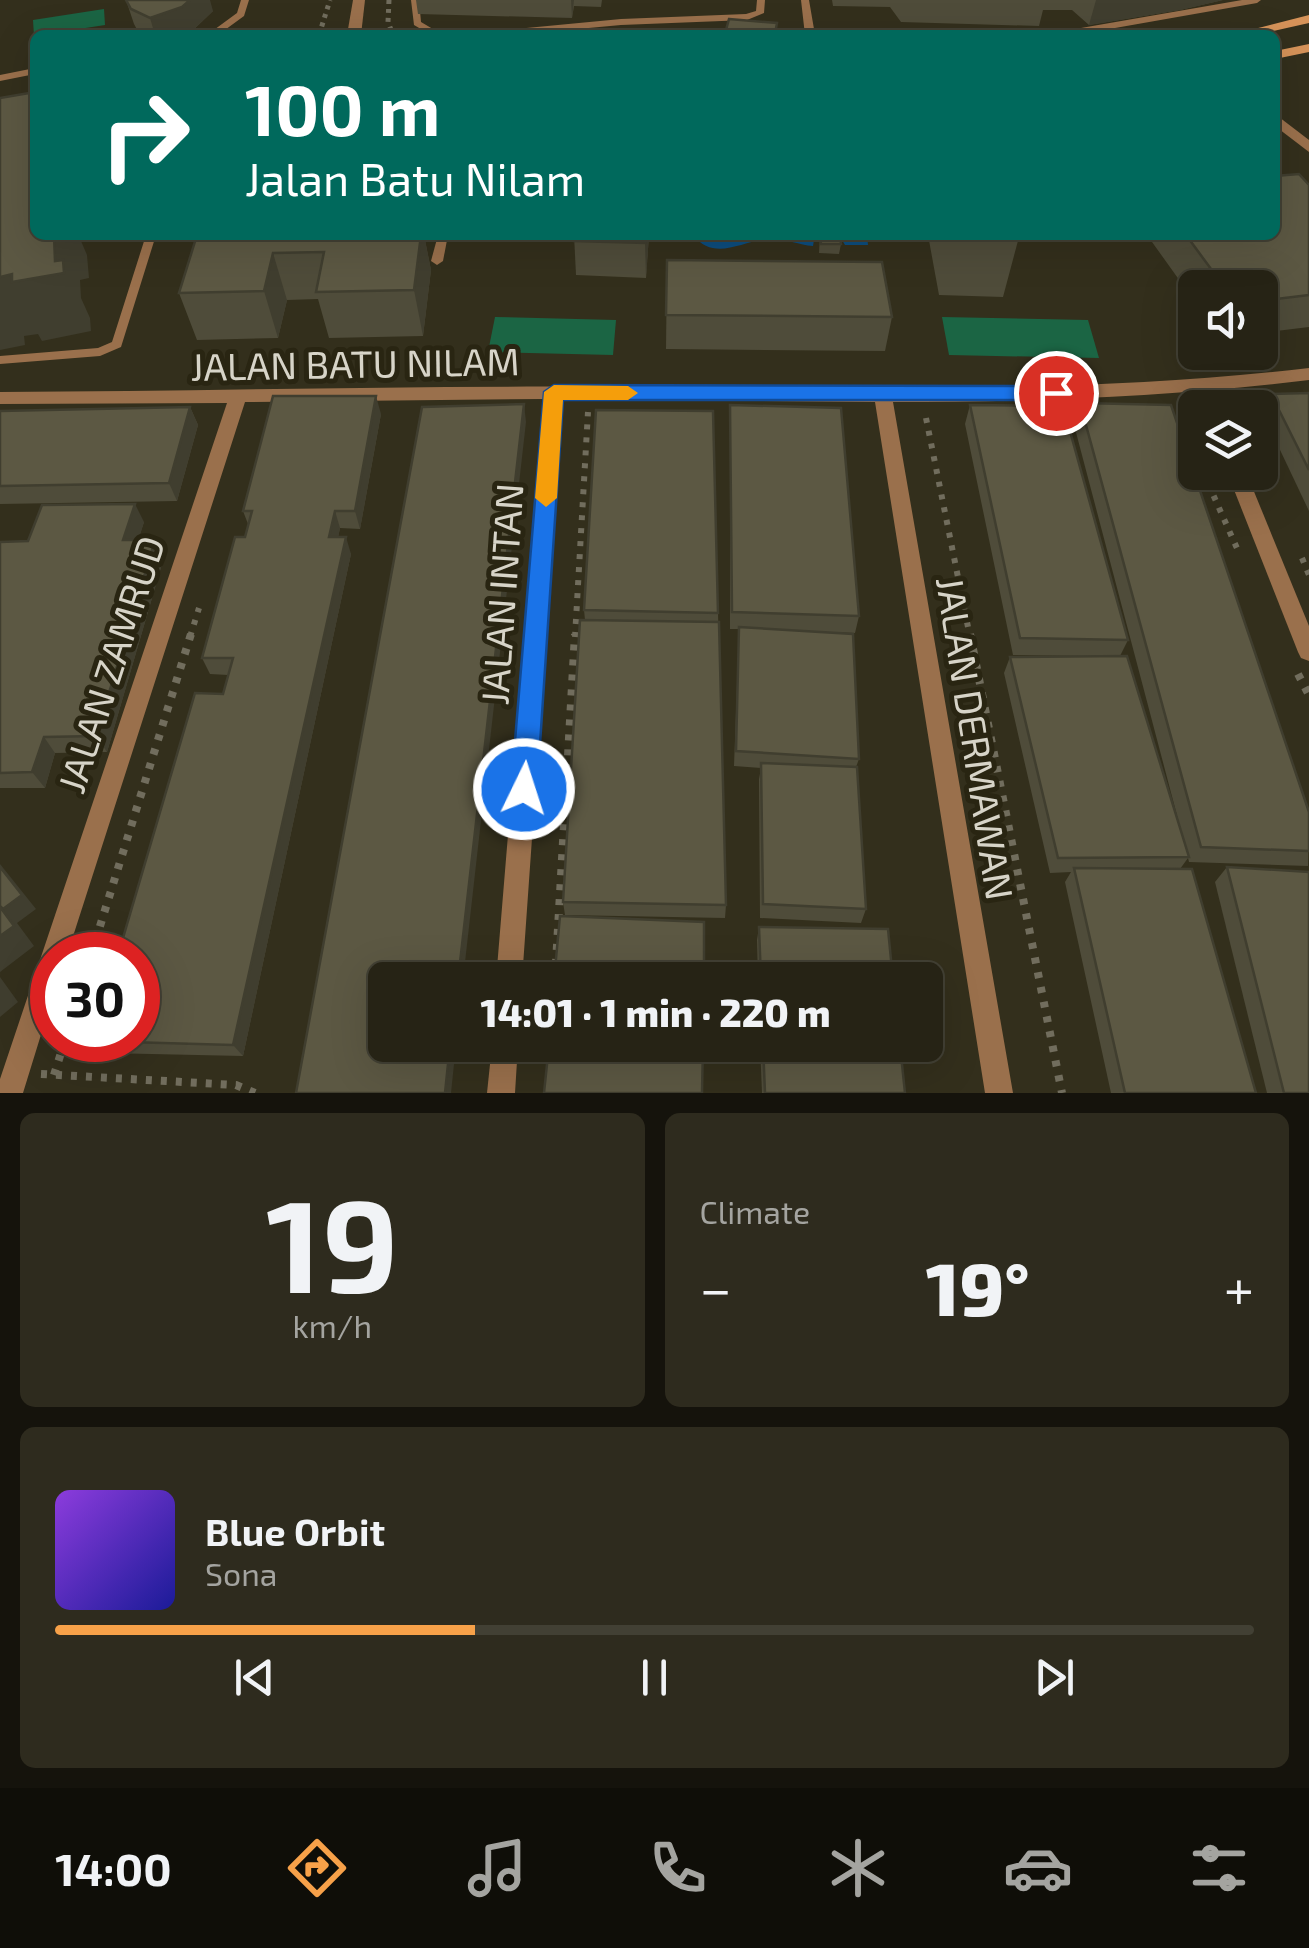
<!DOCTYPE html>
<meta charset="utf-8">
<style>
body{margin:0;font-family:"Exo 2",sans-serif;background:#2e2b1e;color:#f1f3f6;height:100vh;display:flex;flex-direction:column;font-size:38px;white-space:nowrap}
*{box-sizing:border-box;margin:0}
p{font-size:32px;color:#a4a4a0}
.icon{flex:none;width:55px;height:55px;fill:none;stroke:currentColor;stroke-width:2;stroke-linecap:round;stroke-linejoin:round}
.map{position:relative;height:1093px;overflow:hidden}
.side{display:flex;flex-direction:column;gap:20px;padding:20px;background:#15130c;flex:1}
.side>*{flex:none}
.hud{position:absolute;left:30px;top:30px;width:1250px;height:210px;border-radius:15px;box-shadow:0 10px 40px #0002,0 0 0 2px #424034;background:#00695c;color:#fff;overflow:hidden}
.buttons{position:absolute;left:1178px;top:270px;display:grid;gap:20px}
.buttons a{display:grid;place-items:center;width:100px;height:100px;border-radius:15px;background:#262315;box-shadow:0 10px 40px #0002,0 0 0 2px #424034;font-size:50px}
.speed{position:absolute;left:30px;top:932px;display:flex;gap:20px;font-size:50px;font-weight:700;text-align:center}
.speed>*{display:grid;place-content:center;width:130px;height:130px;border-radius:50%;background:#262315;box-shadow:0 10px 40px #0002,0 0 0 2px #424034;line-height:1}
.speed .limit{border:15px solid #d22;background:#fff;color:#111}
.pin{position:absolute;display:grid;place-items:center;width:85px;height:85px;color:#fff;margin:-42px;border:5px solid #fff;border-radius:50%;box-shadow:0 2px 10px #0007}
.me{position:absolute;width:110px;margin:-55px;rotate:4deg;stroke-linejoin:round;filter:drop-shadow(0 0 8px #0008)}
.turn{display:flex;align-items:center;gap:35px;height:210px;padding:0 50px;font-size:45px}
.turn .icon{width:130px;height:130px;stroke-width:2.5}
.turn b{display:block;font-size:70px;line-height:85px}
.big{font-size:75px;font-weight:800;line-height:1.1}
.side .card{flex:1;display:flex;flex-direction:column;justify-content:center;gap:15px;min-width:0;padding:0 35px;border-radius:15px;background:#2e2b1e}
.side .dial{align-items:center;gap:0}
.dial b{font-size:130px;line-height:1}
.song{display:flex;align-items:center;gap:30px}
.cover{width:120px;height:120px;border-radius:15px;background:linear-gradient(135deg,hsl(270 70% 55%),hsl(240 70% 35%))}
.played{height:10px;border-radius:5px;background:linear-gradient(90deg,#f7a149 35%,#424034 35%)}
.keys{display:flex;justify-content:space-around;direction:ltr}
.heat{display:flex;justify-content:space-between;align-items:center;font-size:55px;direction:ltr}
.side .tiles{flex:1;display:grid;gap:20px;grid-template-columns:1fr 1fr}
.card:last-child{grid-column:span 2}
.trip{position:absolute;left:368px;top:962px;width:575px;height:100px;border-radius:15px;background:#262315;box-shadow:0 10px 40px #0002,0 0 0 2px #424034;font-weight:800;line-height:100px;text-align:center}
.dock{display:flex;height:160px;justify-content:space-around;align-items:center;background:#0f0e08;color:#a4a4a0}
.dock .icon{width:70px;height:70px}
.dock .current{color:#f7a149}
.dock b{font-size:45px;color:#f1f3f6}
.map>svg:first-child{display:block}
.green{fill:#1b6544}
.water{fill:#0d4d7e}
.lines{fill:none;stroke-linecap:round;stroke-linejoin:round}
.path-far2{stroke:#716d5d;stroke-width:5;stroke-dasharray:4 5;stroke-linecap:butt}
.path-far1{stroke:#716d5d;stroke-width:6;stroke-dasharray:5 8;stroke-linecap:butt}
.path{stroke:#716d5d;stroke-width:8;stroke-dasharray:6 9;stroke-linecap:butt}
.lane{fill:#9a704c;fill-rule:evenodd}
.street{fill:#9a704c;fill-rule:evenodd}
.secondary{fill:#d69359;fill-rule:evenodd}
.wall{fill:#4f4c3a}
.shaded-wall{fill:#403e2f}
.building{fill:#5c5843;stroke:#403e2f;stroke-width:2.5}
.route{fill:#1a73e8;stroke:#114b97;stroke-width:2.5}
.slow{fill:#f59e0b}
.labels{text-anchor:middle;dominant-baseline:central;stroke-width:10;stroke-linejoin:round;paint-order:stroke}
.street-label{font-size:38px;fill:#d7d4c8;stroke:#292512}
</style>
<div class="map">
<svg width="1309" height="1093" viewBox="0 0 1309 1093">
<rect width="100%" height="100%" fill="#332f1c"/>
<!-- green -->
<g class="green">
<polygon points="104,9 105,25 34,36 33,20"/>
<polygon points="495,317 616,320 613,355 488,352"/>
<polygon points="942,317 1088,320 1099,358 949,355"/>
</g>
<!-- water -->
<path class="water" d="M693,235H867L868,245H845L842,240H814L813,246C799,245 787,239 774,239C744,238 716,264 693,235Z"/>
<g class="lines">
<!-- path-far2 -->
<g class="path-far2">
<polyline points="389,0 388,22 393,35"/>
<polyline points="319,35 330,0"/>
</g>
<!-- path-far1 -->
<g class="path-far1">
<polyline points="1242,408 1273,403"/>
<polyline points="1181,412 1195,451"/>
<polyline points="926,418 970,637"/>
<polyline points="1203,472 1240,555"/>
<polyline points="1302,558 1309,575"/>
<polyline points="190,637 199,608"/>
<polyline points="575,637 588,412"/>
</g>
<!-- path -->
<g class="path">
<polyline points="970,634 1062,1093"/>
<polyline points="1298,674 1309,695"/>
<polyline points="91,955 191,634"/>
<polyline points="555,980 575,634"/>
<polyline points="41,1074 236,1085 255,1093"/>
<polyline points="54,1075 65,1040"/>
</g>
<!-- lane -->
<g class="lane">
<polygon points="241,0 249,0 244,16 218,35 207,35 237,13"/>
<polygon points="411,0 419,0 421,22 443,35 431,35 414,25"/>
<polygon points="757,0 765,0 764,13 747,20 621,25 513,35 479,35 484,32 621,19 746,14 756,11"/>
<polygon points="801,0 809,0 814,29 900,32 905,35 805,35"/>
<polygon points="1242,0 1261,0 1257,3 1081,34 991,35 996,32 1081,28"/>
<polygon points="35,68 35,74 0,81 0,75"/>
<polygon points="146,235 156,235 121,347 100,356 0,364 0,356 98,348 112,342"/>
<polygon points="438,235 448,235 443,261 437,265 431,261"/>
</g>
<!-- street -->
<g class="street">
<polygon points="353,0 365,0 361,35 347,35"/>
<polygon points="1275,114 1309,140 1309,152 1275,126"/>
<path d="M1309,368V380C1170,397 1033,402 893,402L1013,1093H985L875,402L563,399L522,980H496L544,399L245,402L67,955H52V999L23,1093H0V1079L227,403L0,404V392C212,391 424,385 636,387C862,388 1084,394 1309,368Z"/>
<polygon points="1227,472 1246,472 1309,626 1309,661 1301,658 1298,652"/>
<polygon points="492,1045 518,1045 515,1093 487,1093"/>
</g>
<!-- secondary -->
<g class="secondary">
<polygon points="1309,15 1309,23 1256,35 1231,35"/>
<polygon points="1309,44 1309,52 1275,59 1275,51"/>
</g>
</g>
<!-- wall -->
<g class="wall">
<polygon points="126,0 213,11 190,33 184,35 140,35 134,24"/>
<polygon points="416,0 602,0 601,7 574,6 572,18 418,14"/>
<polygon points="832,0 1223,0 1180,10 1089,25 1072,10 1043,10 1039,26 901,22 890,7 833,6"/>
<polygon points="777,23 776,35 726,35 726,30"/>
<polygon points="1309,185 1309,327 1260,333 1260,288 1195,288 1195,302 1147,235 1275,235"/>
<polygon points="197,235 424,235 431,270 423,336 329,338 318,299 287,300 278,338 197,340 179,293"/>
<polygon points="574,235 649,235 646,278 576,275"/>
<polygon points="820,235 841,244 839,254 819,253"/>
<polygon points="928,235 1054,235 1054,238 1019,237 1003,297 939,295"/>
<polygon points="667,260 892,317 885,351 666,349"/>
<polygon points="1309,393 1309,511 1262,412 1271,394"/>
<polygon points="1080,403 1309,812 1308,866 1189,862 1188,858 1180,869 1256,1093 1111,1093 1065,882 1071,872 1050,873 1004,673 1010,657 1085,656 1013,655 965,424 970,405 1128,640 1120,656 1179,823 1073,421"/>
<polygon points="730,405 859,616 855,633 827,632 859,759 856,767 866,909 861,923 760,918 759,779 761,768 734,766 739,629 730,629"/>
<polygon points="190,407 198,425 177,501 0,504 0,411"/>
<polygon points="381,414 360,529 340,528 338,537 351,554 243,1056 105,1053 92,1041 223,694 228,675 210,674 202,658 245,537 248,524 243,511"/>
<polygon points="144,522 138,540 164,557 107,752 55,753 45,788 0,788 0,542 28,541"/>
<polygon points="584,610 718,613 726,905 725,918 565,915 563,902 585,620"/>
<polygon points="1227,867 1309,1093 1267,1093 1215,882"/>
<polygon points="759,927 893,980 758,980 757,940"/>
<polygon points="760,1045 900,1045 905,1093 762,1093"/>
</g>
<!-- shaded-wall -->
<g class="shaded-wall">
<polygon points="190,0 210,0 213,11 190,33 184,35 155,35 150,18"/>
<polygon points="571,0 574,0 572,18"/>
<polygon points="1096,0 1223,0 1180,10 1089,25"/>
<polygon points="54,235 81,235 81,241 87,255 89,278 80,280 81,298 90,318 91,331 42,341 38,334 24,336 25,345 0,350 0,277 55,261"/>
<polygon points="421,235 424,235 431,270 423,336 414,290"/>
<polygon points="646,235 649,235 646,278 645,243"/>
<polygon points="273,253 287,300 278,338 264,291"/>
<polygon points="376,396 381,414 360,529 355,511"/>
<polygon points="524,404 526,422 463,980 458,980"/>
<polygon points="190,407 198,425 177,501 169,483"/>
<polygon points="135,504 144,522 133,557 123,540"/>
<polygon points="335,511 340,528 335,554 329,537"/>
<polygon points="346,537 351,554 243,1056 233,1045"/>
<polygon points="155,540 164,557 107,752 96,736"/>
<polygon points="44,737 55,753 45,788 32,772"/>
<polygon points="0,864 36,909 17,923 34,946 0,972"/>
<polygon points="0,977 18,1002 0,1017"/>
<polygon points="450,1045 456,1045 451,1093 445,1093"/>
</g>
<!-- building -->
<g class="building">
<polygon points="126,0 190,0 182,7 150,18 131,9"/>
<polygon points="729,19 777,23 775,34 726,30"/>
<polygon points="35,92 35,235 54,235 55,261 63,260 64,273 12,282 12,274 0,277 0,98"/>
<polygon points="1299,174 1309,185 1309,295 1260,301 1260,288 1225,288 1186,235 1275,235 1275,176"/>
<polygon points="197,235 421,235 414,290 316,292 324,252 273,253 264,291 179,293"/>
<polygon points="574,235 646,235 645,243 574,241"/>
<polygon points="820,235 840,235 841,244 821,244"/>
<polygon points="667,260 882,262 892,317 666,315"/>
<polygon points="1309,393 1309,470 1271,394"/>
<polygon points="273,396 376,396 355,511 335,511 329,537 346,537 233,1045 92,1041 138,1040 138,955 118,955 195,693 223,694 233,658 202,658 235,537 245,537 252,511 243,511"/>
<polygon points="1080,403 1171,405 1309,812 1309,851 1201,847"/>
<polygon points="524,404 458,980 385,980 385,1045 450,1045 445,1093 296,1093 422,407"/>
<polygon points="730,405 841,408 859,616 732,612"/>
<polygon points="970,405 1063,406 1128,640 1020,638"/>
<polygon points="190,407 169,483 0,486 0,411"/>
<polygon points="596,410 713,411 718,613 584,610"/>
<polygon points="135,504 123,540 155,540 96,736 44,737 32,772 0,773 0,542 28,541 42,505"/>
<polygon points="580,620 719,622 726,905 563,902"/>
<polygon points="739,627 853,634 859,759 736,751"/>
<polygon points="1127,656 1189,857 1058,858 1010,657"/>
<polygon points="761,763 857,767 866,909 763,904"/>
<polygon points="0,867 22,895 3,909 0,906"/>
<polygon points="1227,867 1309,872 1309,1093 1284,1093"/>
<polygon points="1074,868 1192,869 1256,1093 1125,1093"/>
<polygon points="0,907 14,926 0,936"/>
<polygon points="560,916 704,922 704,980 554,980"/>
<polygon points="759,927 888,929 893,980 761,980"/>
<polygon points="549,1045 703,1045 702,1093 544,1093"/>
<polygon points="763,1045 900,1045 905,1093 765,1093"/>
</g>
<!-- route -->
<polygon class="route" points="554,385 1056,386 1066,393 1056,400 563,400 537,789 533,798 524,801 515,798 511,789 544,392"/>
<!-- slow -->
<polygon class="slow" points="554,385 628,386 638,393 628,400 563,400 557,498 546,507 535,498 544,392"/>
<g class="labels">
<!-- street labels -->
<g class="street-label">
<text transform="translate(355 363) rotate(-1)">JALAN BATU NILAM</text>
<text transform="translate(501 594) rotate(-86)">JALAN INTAN</text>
<text transform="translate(110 664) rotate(-72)">JALAN ZAMRUD</text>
<text transform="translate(976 738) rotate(81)">JALAN DERMAWAN</text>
</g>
</g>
</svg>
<div class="buttons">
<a><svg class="icon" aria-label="sound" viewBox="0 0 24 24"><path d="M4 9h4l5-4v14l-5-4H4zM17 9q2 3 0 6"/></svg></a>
<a><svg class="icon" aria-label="layers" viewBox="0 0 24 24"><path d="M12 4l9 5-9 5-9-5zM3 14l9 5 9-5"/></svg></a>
</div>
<div class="speed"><div class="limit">30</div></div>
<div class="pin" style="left:1056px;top:393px;background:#d93025"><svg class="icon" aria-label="arrive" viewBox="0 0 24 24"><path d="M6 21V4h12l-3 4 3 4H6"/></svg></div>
<svg class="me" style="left:524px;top:789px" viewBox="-20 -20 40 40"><circle r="17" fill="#1a73e8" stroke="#fff" stroke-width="3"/><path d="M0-11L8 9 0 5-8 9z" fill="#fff"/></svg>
<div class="trip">14:01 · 1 min · 220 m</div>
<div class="hud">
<div class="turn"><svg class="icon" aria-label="right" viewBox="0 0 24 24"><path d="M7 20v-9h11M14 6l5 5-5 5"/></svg><div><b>100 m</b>Jalan Batu Nilam</div></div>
</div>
</div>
<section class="side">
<div class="tiles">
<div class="card dial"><b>19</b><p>km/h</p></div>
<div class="card"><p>Climate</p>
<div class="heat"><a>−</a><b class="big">19°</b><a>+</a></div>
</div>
<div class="card">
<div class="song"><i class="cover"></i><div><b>Blue Orbit</b><p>Sona</p></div></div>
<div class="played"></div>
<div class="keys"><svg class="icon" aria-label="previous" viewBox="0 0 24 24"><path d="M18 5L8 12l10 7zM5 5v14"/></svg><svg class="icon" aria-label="pause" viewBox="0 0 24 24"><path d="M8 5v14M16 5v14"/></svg><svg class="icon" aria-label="next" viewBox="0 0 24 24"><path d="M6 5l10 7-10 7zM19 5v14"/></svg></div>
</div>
</div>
</section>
<nav class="dock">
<b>14:00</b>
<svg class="icon current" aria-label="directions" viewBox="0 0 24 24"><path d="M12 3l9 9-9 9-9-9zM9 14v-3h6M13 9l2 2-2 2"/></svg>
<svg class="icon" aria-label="music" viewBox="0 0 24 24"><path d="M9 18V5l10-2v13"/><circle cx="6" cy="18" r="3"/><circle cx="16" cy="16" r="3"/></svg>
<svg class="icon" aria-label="phone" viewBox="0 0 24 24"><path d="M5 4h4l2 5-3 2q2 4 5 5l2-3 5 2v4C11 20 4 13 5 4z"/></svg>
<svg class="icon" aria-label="climate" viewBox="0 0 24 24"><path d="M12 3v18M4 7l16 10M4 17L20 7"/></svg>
<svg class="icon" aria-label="car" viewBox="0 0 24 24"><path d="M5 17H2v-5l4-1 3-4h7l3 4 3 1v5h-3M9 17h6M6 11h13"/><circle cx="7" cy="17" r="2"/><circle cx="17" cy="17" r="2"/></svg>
<svg class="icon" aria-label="filters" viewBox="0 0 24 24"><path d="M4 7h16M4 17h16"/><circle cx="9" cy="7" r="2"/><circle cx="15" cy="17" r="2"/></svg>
</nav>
